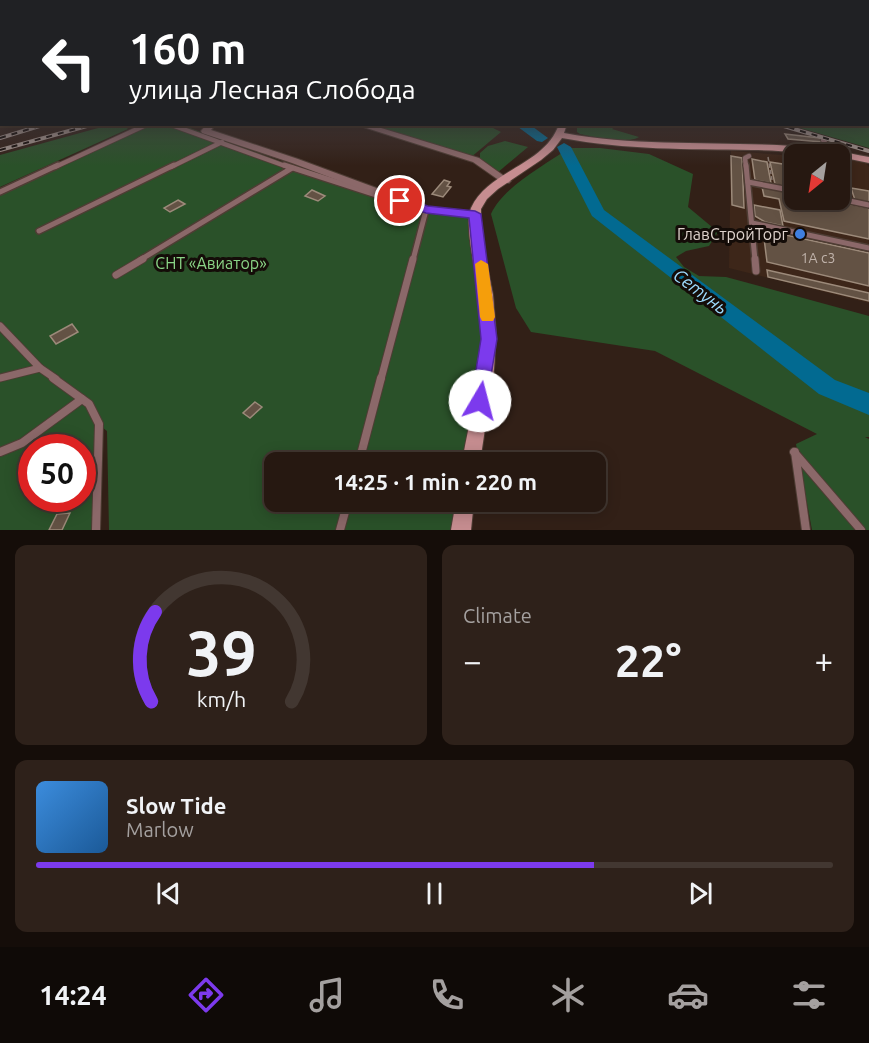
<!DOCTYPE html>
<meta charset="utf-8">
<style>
body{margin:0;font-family:Ubuntu,sans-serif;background:#2e211a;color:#f1f3f6;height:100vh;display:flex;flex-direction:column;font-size:22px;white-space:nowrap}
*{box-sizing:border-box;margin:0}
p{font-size:20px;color:#a4a09f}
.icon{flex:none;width:33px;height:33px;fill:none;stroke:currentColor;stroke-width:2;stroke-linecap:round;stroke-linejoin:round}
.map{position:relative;height:530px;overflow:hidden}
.details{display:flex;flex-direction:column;gap:15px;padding:15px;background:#150d09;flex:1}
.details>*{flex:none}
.banner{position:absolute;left:0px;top:0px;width:870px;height:126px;box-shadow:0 3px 15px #0003,0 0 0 2px #423731;background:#202124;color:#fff;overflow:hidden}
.needle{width:39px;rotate:210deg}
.tools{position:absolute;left:784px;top:144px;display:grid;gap:12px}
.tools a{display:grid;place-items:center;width:66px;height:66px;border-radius:12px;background:#261811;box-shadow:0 3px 15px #0003,0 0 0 2px #423731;font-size:30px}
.speed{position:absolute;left:18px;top:434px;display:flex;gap:12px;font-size:30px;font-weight:700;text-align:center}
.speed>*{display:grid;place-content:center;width:78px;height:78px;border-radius:50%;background:#261811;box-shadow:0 3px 15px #0003,0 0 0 2px #423731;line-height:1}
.speed .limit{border:9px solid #d22;background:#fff;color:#111}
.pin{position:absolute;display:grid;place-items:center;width:51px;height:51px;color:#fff;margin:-26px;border:3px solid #fff;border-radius:50%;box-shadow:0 2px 6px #0007}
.me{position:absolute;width:66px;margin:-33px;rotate:8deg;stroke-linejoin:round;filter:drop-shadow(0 0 4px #0008)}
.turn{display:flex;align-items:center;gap:21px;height:126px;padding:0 30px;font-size:27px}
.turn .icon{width:78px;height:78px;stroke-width:2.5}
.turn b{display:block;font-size:42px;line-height:51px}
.big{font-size:45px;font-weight:600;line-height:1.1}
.details .tile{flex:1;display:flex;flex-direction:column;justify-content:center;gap:9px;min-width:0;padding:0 21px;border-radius:12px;background:#2e211a}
.details .dial{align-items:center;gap:0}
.dial svg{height:156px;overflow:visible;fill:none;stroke:#423731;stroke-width:7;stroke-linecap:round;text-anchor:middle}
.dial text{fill:#f1f3f6;stroke:none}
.song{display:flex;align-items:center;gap:18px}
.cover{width:72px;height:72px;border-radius:9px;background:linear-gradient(135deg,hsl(210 70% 55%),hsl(210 70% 35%))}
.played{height:6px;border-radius:3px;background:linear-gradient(90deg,#7c3aed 70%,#423731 70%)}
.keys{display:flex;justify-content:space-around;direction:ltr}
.heat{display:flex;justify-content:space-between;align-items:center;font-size:33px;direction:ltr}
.details .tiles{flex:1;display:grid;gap:15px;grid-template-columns:1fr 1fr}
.tile:last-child{grid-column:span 2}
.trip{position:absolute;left:264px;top:452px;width:342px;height:60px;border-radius:12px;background:#261811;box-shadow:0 3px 15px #0003,0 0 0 2px #423731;font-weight:600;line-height:60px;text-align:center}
.tab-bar{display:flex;height:96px;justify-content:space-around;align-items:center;background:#0f0a07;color:#a4a09f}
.tab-bar .icon{width:42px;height:42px}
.tab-bar .current{color:#7c3aed}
.tab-bar b{font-size:27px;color:#f1f3f6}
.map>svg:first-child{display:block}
.built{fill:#3d2619}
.green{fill:#2a5129;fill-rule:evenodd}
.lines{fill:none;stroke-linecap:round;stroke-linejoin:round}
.river{fill:#026a91;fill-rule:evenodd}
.building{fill:#635244;stroke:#9c8a7a;stroke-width:1.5}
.lane-far3-casing{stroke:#4e3d34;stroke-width:6}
.lane-far2-casing{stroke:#4e3d34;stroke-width:8}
.lane-far1-casing{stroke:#4e3d34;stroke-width:9}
.lane-casing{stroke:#4e3d34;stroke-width:10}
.street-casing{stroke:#4e3d34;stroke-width:2}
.secondary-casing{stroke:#4e3d34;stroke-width:2}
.path{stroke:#887971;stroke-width:1.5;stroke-dasharray:4.5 2;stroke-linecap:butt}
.lane-far3{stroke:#8b6869;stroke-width:4.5}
.lane-far2{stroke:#8b6869;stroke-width:5}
.lane-far1{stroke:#8b6869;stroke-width:7}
.lane{stroke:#8b6869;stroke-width:8}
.street{fill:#8b6869;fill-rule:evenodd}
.secondary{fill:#c68d90;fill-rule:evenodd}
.rail-casing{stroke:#a2938c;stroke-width:4}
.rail{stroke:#140c08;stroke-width:2;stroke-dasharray:6;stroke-linecap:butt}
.route{fill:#7c3aed;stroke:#51269a;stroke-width:1.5}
.slow{fill:#f59e0b}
.shop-dot{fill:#3f7fe0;stroke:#140c08;stroke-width:2}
.labels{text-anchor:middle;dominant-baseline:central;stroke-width:6;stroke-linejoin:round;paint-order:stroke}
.number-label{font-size:14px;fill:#c0b3ab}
.poi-label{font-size:16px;fill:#dfd3cd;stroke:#140c08;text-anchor:end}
.park-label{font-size:16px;fill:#8ad586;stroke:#140c08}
.water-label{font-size:18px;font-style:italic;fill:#9ddbfe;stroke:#140c08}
</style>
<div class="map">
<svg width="869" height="530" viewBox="0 0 869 530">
<rect width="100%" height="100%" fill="#322017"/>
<!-- built -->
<polygon class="built" points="731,151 795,156 795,200 840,200 840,159 865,162 869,167 869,303 729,268"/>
<!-- green -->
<g class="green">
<polygon points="109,125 124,125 128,129 0,187 0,155"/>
<path d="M146,125H182L372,195L424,211L475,215L489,339L471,462H274V501H465L461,530H109L107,431L99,425L95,530H0V190ZM32,447H82V498H32Z"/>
<polygon points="358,125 487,125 501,132 470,158"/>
<path d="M577,125H618L612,129L639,137C628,144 593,137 580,134L577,132Z"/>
<polygon points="790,125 869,125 869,148"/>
<polygon points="505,141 528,147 497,173 480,161 480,153 488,146"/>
<path d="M569,148H600L649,154L693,174L688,207L718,232L709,246L686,251L676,257L684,267L699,276L726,277L869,316V437H865L869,439V530H812L796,444L817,434L655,351L531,332L516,308L491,214C503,187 545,165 569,148Z"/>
</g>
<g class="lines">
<!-- river -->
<g class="river">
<polygon points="514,124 529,124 548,138 542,142 537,141"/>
<polygon points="564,143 571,147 604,210 835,380 869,393 869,415 819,394 592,216 557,147"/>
</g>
</g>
<!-- building -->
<g class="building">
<polygon points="785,134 820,138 823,142 788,139"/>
<polygon points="731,156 742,158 744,208 732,205"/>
<polygon points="752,159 767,162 771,183 755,180"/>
<polygon points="770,162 789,165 794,188 775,184"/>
<polygon points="444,180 450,182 447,186 451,187 443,197 432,194"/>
<polygon points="762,187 795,193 795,200 827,200 869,208 869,239 784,221 779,199 764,196"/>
<polygon points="851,188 869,191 869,203 855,200"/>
<polygon points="312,190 325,196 318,201 305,196"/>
<polygon points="178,200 185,204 170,212 164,208"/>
<polygon points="754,205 780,210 783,226 765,222 755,216"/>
<polygon points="763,230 869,253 869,286 767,262"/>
<polygon points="767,270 869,293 869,301 768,277"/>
<polygon points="72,324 78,332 56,344 50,336"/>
<polygon points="255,402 262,407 250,418 243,413"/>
<polygon points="70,513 62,530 49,530 57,514"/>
</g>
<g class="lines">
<!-- lane-far3 casing -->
<g class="lane-far3-casing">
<g id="lane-far3">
<polyline points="169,124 288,167"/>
<polyline points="823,140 832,153"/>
<polyline points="55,167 148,124"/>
<polyline points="171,167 222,142"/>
<polyline points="746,167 745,158 749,156"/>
</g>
</g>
<!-- lane-far2 casing -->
<g class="lane-far2-casing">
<g id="lane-far2">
<polyline points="284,165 395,201"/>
<polyline points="746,165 755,260"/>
<polyline points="748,182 795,191"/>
<polyline points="0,192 58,165"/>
<polyline points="840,199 869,205"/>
<polyline points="752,223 869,248"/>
<polyline points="39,231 174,165"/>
<polyline points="140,260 292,168"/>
<polyline points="413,260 426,210 423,209"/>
</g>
</g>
<!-- lane-far1 casing -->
<g class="lane-far1-casing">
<g id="lane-far1">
<polyline points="755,259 756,271"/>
<polyline points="116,275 143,259"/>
<polyline points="0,326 40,368 56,379"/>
<polyline points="0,378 40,368"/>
<polyline points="381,379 413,259"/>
</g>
</g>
<!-- lane casing -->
<g class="lane-casing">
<g id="lane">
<polyline points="53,378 89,404 99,424 96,530"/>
<polyline points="0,452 22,443 82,399"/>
<polyline points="794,452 861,530"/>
<polyline points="795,452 806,530"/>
<polyline points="359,462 381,378"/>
<polyline points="340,530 348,501"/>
</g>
</g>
<!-- street casing -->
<g class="street-casing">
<g id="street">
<polygon points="207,124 216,124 211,130 298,159 428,207 475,212 480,215 475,218 422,212 292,163 202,133 201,131"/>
<polygon points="354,124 368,124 479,158 511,181 509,183 503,183 473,162"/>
</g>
</g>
<!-- secondary casing -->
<g class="secondary-casing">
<g id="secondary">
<path d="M559,124H567L564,133C640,147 716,141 792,146C818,147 843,152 869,157V163L840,157V154C811,154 781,150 752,150C688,149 626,150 562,138L553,150L541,160L498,189L487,199L481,209V234L493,295L496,333L494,370L480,462H462C471,411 486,360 481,308C479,285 463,226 471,208C489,169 545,166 559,124Z"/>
<polygon points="456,501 474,501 471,530 451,530"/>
</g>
</g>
<!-- path -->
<g class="path">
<polyline points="768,157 772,180"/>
<polyline points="790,159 795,181"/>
<polyline points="840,181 844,191"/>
</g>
<!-- lane-far3 -->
<use href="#lane-far3" class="lane-far3"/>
<!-- lane-far2 -->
<use href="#lane-far2" class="lane-far2"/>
<!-- lane-far1 -->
<use href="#lane-far1" class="lane-far1"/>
<!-- lane -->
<use href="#lane" class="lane"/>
<!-- street -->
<use href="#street" class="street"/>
<!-- secondary -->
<use href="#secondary" class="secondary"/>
<!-- rail casing -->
<g class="rail-casing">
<g id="rail">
<polyline points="777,124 869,151"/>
<polyline points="0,138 46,124"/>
<polyline points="0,150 94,124"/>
</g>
</g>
<!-- rail -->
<use href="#rail" class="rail"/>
</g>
<!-- sky -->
<linearGradient id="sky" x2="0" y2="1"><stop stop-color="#1c120d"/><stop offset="0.55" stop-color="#494247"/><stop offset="1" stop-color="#494247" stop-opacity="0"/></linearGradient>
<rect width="869" height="166" fill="url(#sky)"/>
<!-- route -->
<polygon class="route" points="400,197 428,206 475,211 481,214 497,339 486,406 480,409 474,406 471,401 481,339 469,218 426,213 396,203 396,198"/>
<!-- slow -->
<polygon class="slow" points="481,260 488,264 495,317 493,321 482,321 480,317 475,264"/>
<!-- markers -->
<circle class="shop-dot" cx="800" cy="234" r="6"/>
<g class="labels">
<!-- number labels -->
<g class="number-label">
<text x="818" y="258">1А с3</text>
</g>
<!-- poi labels -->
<g class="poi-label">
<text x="788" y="234">ГлавСтройТорг</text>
</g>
<!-- park labels -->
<g class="park-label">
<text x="211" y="263">СНТ «Авиатор»</text>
</g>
<!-- water labels -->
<g class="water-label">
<text transform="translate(701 291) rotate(37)">Сетунь</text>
</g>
</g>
</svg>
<div class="tools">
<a><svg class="needle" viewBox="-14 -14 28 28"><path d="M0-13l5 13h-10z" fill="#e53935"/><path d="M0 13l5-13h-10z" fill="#a4a09f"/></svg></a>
</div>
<div class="speed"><div class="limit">50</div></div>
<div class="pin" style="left:400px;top:201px;background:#d93025"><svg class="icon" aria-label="arrive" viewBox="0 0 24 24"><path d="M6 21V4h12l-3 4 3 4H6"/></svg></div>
<svg class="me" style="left:480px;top:401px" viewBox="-20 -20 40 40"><circle r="19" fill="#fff"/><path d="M0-13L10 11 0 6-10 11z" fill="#7c3aed"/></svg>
<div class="trip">14:25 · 1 min · 220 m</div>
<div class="banner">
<div class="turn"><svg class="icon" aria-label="left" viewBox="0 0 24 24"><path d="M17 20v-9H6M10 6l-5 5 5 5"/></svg><div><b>160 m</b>улица Лесная Слобода</div></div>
</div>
</div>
<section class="details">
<div class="tiles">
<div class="tile dial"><svg viewBox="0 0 100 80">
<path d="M14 69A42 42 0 1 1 86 69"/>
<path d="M14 69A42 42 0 0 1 16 23" stroke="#7c3aed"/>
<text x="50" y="56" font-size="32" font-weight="700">39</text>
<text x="50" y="72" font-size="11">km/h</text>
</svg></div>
<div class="tile"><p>Climate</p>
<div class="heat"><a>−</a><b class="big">22°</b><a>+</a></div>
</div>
<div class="tile">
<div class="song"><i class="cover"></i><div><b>Slow Tide</b><p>Marlow</p></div></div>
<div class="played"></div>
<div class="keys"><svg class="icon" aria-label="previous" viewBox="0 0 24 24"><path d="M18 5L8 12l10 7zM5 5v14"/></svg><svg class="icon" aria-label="pause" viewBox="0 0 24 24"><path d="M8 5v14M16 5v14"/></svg><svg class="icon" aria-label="next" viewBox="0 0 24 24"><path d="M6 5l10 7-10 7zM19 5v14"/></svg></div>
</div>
</div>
</section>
<nav class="tab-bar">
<b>14:24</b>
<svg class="icon current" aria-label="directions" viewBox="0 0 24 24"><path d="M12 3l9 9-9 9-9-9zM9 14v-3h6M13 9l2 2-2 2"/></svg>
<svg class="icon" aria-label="music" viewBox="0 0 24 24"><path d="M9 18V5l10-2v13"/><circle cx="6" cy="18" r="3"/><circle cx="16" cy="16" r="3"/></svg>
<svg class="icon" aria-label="phone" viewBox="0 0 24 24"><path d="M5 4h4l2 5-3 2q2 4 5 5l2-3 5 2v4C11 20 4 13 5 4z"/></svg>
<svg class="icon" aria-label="climate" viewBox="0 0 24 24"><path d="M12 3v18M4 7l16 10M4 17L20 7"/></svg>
<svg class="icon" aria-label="car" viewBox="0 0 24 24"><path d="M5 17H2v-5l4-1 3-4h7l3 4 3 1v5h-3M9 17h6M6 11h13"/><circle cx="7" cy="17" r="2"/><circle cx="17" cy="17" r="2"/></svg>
<svg class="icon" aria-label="filters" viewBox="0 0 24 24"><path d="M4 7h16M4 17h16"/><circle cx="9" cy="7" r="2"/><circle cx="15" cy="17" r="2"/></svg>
</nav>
